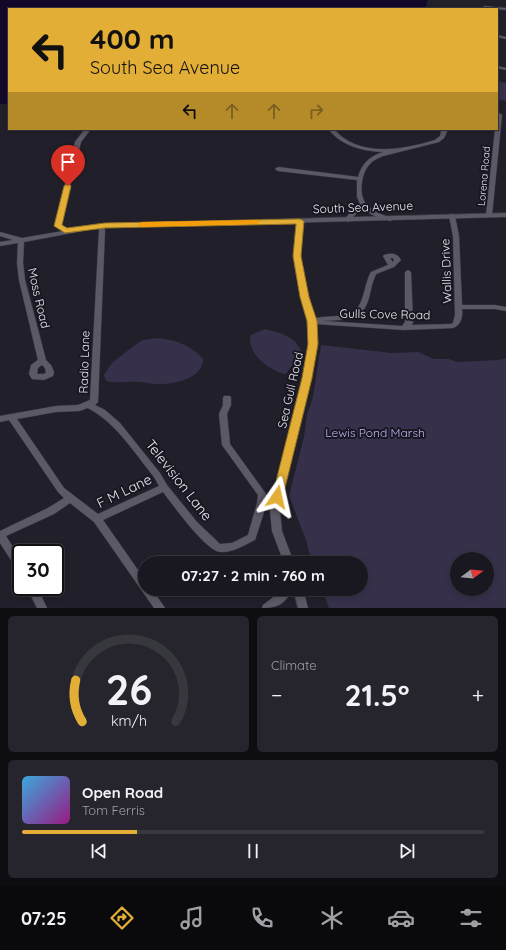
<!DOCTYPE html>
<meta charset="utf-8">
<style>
body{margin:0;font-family:Quicksand,sans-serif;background:#26252d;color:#f1f3f6;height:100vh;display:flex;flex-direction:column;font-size:15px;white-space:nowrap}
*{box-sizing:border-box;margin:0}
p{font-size:13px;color:#9fa0a5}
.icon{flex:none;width:22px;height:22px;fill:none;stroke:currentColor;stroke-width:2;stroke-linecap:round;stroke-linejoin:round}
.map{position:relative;height:608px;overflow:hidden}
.panel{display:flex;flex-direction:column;gap:8px;padding:8px;background:#0e0d12;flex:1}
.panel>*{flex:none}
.guide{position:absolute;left:8px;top:8px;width:490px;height:122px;border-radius:0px;box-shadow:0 2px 6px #0003,0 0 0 1px #37373e;background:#e3ae35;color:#111;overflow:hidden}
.needle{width:26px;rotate:74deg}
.fabs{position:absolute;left:450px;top:552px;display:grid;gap:8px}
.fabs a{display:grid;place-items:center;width:44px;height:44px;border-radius:50%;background:#191820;box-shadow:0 2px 6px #0003,0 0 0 1px #37373e;font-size:20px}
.speed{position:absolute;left:12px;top:544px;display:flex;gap:8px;font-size:20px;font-weight:700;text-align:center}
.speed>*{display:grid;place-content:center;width:52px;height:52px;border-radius:50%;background:#191820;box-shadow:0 2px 6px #0003,0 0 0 1px #37373e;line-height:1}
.speed .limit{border:2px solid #111;border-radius:6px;background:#fff;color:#111}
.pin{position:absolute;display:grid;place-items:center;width:34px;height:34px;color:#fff;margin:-41px -17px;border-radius:50% 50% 50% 0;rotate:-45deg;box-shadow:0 0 4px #0007}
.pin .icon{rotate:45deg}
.me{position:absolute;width:44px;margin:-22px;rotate:11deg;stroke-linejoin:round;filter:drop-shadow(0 0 3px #0008)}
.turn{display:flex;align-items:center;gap:14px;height:84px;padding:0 16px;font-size:18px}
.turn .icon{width:52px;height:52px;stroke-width:2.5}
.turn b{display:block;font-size:28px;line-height:34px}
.lanes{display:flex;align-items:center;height:38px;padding:0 16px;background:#0003;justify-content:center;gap:20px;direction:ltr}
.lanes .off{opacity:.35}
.big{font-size:30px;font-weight:700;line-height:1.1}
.panel .tile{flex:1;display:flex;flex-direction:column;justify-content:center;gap:6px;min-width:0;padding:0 14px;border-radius:6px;background:#26252d}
.panel .dial{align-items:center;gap:0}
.dial svg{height:104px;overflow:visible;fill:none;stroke:#37373e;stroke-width:7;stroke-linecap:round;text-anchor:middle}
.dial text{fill:#f1f3f6;stroke:none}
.song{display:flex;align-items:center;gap:12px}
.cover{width:48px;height:48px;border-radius:6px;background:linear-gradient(135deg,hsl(200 70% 55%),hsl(310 70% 35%))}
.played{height:4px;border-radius:2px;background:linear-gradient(90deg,#e3ae35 25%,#37373e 25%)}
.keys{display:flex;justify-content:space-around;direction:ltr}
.heat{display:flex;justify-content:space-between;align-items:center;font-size:22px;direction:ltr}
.panel .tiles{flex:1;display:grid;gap:8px;grid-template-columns:1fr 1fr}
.tile:last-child{grid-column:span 2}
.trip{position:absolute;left:138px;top:556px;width:230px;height:40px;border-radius:20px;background:#191820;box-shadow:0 2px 6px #0003,0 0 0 1px #37373e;font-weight:700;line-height:40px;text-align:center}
.tabs{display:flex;height:64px;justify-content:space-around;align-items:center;background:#0a0a0d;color:#9fa0a5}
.tabs .icon{width:28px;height:28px}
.tabs .active{color:#e3ae35}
.tabs b{font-size:18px;color:#f1f3f6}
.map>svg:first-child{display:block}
.green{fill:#36304b;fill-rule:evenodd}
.water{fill:#13082a}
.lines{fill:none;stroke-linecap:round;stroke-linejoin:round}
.minor-casing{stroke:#3c3a43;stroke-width:1}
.tertiary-casing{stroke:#3c3a43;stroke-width:1}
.minor{fill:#5b5965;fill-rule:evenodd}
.tertiary{fill:#5b5965;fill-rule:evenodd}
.route{fill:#e3ae35;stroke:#947122}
.slow{fill:#f59e0b}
.labels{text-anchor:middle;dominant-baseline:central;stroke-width:4;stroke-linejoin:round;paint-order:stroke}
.far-street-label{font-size:10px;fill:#eae9f0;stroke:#181620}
.street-label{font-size:12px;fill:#eae9f0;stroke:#181620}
.park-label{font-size:12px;fill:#c0b2f7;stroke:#181620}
.near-street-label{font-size:14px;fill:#eae9f0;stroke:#181620}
</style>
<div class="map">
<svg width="506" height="608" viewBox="0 0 506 608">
<rect width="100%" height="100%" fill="#21202a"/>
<!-- green -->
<g class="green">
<polygon points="497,81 506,83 506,101 497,99"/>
<path d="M265,329C280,333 295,336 301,351L286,374C270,372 245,352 251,335Z"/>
<path d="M157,338C175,340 190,344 203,359C203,379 172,385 156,384C150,384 145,382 140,382C128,381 118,384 106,381L104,375L112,363L135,345L143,340Z"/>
<path d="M321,345L392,353L418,352L434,359H449L457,362L499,360L506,358V608H329L322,589H361V563H312L306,540L289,496L304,437L307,415L313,397ZM457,559H487V589H457Z"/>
</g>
<!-- water -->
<polygon class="water" points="0,0 428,0 425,9 9,9 9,104 0,104"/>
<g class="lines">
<!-- minor casing -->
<g class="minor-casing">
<g id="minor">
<polygon points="484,6 506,8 506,10 485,8 484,8"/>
<polygon points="497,35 506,37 506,39 497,37"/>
<polygon points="497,66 506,68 506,70 497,68"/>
<polygon points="499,113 502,115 492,215 489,217 486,215 495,129 497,129 497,114"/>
<path d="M85,129H91L81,142L61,225L70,230L101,224L103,225L105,230L98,402L95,405L105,410L120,423L160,473L167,485L197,522L220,544L232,543L248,535L257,503L258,495L222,445L219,414L223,405V398L224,396H230L231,398V405L227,414L230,444L266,494L267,503L255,540C244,545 233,553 220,552C205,550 173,505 163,492L103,520L145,580V589H152L165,608H154L94,522L70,503L54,514L6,536L21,560V572L18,571L0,543V531L48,508L64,498L58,492L9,420L0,422V416L56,406L78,405L90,400L99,230L98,228L24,242L23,263L25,280L46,360L51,365L54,372L53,376L44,380L32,379L29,374L31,365L38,360L19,280L17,263L18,243L0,246V242L13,240L0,236V232L22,238L63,231L55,226L75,142ZM42,365L45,368L46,373L43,374H37L38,368ZM88,408C116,423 134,452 154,477L159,486L98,514L64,488L17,419L56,412L79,411Z"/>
<path d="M328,129H334C358,158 403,150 435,140L440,136L441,132L440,129H446L447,132L444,138L439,142L383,156C379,158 373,160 370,164C361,172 358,196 367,205C373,212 383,215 392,218L393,219L392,220L390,221C380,218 370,215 362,208L353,217L350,221L348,222L345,220L348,215L360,204L357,197V180L278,171L275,169L278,167L358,177C362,163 370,156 383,152C362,151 342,146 328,129Z"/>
<path d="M452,214L455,216L459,236L462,305H495L506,307V311L495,309H462C463,317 461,325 453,328L404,330L316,324L317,344L307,396L284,483L280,511L282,531L294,563H284L272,531L270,511L276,483L299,396L309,344L308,321L295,267L294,247L297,221L300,219L303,221L300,247L301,267L315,318C325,316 336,317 346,315C365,312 363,285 371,272L388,265L383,256L384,255C392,253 397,253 401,260L394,267L376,274C372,282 371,290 369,298C362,323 344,319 323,321L402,326L405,322V272L408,270L411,272L413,323L411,325L451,324L453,323L455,315L453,236L449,216ZM390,258H393L394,260L393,262Z"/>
<polygon points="27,587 37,587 47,608 37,608"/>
<polygon points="293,589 303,589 308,608 298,608"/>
<path d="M284,591L288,592L289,595C283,606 273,608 262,608L263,605L280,592Z"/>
</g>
</g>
<!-- tertiary casing -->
<g class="tertiary-casing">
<polygon id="tertiary" points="506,213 506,217 101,228 97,226 101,224"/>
</g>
<!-- minor -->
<use href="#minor" class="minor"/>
<!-- tertiary -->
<use href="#tertiary" class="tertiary"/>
</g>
<!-- route -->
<polygon class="route" points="68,183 71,186 62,225 67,228 105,223 300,219 304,221 301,256 309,297 317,321 318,344 312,378 282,500 277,501 273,500 272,497 302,378 308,344 307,321 300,297 293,256 296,224 105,228 65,233 54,226 64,186"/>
<!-- slow -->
<polygon class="slow" points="255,220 258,220 258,224 142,227 138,225 142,222"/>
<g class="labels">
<!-- far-street labels -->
<g class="far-street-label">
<text transform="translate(484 176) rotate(-85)">Lorena Road</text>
</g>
<!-- street labels -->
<g class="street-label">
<text transform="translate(363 207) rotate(-2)">South Sea Avenue</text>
<text transform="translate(446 271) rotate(-92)">Wallis Drive</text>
<text transform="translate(39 298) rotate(77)">Moss Road</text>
<text transform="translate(385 314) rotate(1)">Gulls Cove Road</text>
<text transform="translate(84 362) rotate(-88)">Radio Lane</text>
<text transform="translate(290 390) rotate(-77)">Sea Gull Road</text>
</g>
<!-- park labels -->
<g class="park-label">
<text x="375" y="432">Lewis Pond Marsh</text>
</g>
<!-- near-street labels -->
<g class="near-street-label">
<text transform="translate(179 480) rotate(52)">Television Lane</text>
<text transform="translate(124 491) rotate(-26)">F M Lane</text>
</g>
</g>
</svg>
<div class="fabs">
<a><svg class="needle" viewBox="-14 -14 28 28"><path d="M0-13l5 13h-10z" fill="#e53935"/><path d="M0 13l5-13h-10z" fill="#9fa0a5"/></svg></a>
</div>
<div class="speed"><div class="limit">30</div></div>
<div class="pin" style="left:68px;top:186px;background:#d93025"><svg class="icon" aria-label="arrive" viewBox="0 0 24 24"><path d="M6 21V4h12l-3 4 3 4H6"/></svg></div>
<svg class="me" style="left:277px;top:497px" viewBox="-20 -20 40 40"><path d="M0-17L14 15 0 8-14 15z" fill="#e3ae35" stroke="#fff" stroke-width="4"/></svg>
<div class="trip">07:27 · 2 min · 760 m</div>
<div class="guide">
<div class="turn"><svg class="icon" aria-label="left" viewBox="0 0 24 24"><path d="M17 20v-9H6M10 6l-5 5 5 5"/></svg><div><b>400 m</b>South Sea Avenue</div></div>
<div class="lanes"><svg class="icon" aria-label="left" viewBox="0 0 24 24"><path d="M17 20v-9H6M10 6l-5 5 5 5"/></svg><svg class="icon off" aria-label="ahead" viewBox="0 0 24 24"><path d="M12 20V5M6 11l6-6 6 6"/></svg><svg class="icon off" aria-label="ahead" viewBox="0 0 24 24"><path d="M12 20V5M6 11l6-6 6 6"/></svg><svg class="icon off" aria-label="right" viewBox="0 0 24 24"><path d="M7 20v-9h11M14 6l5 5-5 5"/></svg></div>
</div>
</div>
<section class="panel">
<div class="tiles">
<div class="tile dial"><svg viewBox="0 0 100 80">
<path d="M14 69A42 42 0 1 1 86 69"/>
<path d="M14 69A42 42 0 0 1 9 37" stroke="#e3ae35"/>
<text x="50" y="56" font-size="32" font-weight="700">26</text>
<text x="50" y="72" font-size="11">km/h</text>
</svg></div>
<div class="tile"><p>Climate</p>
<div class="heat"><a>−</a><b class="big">21.5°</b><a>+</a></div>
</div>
<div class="tile">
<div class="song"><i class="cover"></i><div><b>Open Road</b><p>Tom Ferris</p></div></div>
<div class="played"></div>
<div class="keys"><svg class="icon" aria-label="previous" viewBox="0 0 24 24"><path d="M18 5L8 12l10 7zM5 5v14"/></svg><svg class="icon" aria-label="pause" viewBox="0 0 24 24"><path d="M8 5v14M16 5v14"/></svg><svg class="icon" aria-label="next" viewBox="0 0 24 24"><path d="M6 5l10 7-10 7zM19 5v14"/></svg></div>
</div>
</div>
</section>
<nav class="tabs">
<b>07:25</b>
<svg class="icon active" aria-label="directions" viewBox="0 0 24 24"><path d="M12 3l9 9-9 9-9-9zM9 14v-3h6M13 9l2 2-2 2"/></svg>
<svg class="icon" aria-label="music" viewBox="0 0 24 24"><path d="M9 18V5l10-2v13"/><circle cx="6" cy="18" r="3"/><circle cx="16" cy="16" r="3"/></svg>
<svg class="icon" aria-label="phone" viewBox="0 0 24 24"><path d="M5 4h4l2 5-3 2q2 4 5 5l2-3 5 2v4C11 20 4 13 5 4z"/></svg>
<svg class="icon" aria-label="climate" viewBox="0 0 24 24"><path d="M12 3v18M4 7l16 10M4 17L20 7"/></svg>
<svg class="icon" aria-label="car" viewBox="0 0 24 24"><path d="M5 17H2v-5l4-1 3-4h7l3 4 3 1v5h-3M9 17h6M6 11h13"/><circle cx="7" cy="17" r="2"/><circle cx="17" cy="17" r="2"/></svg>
<svg class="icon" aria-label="filters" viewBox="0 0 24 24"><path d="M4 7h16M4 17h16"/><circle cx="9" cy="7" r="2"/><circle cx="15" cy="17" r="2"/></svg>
</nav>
